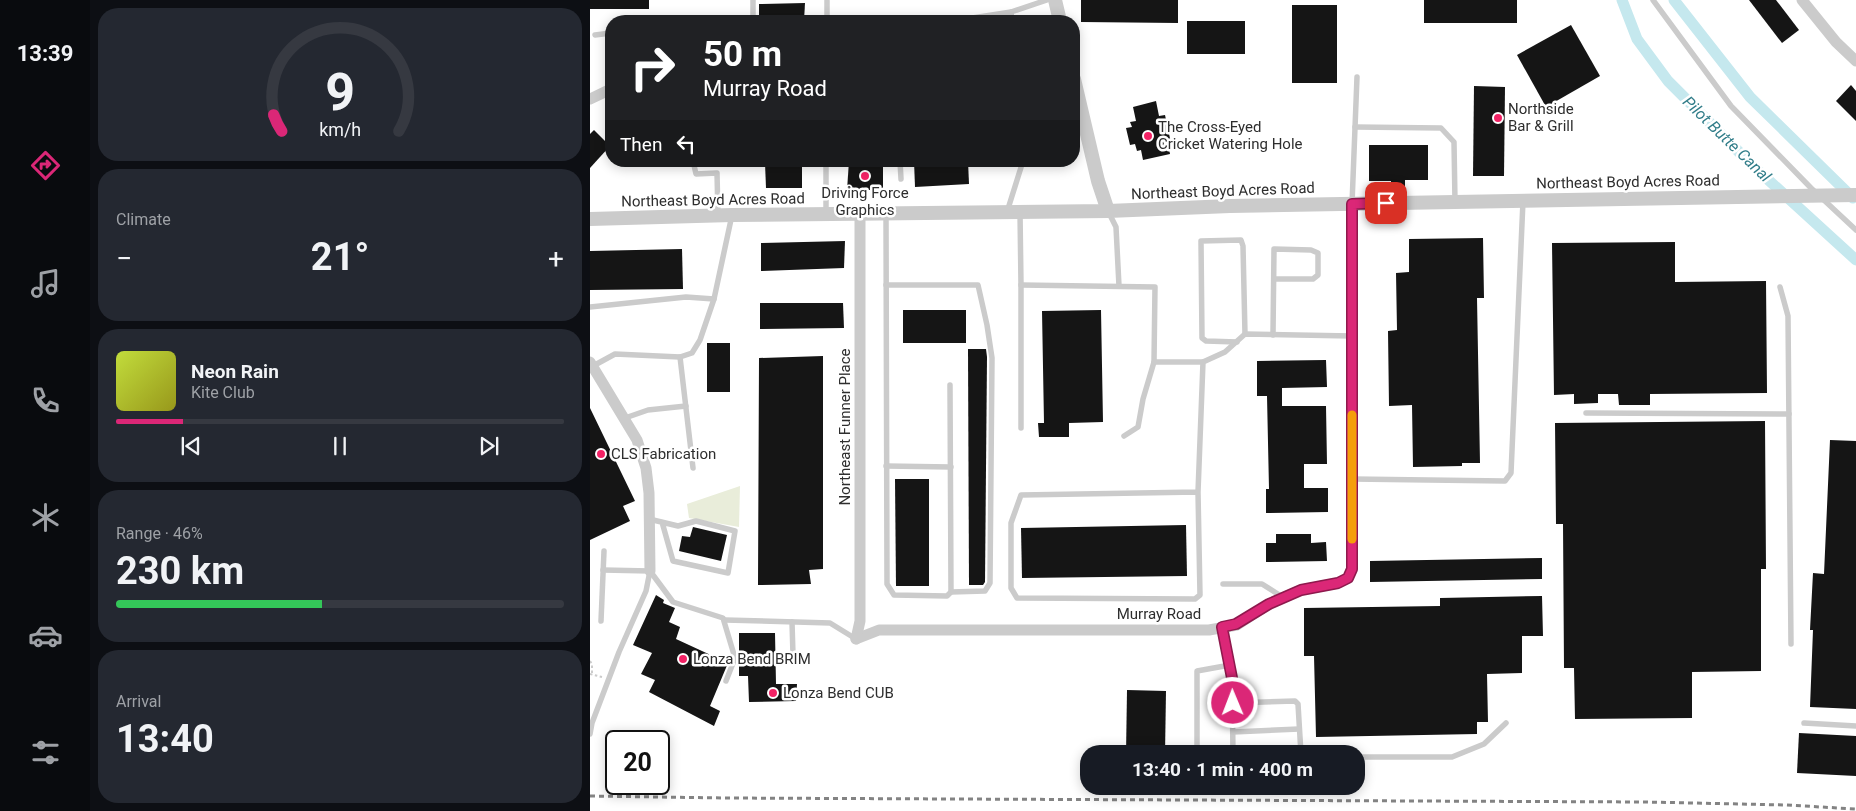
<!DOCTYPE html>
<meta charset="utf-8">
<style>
body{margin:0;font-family:Roboto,sans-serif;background:#242831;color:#f1f3f6;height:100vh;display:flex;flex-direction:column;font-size:19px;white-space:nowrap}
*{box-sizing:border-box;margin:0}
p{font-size:16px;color:#9ea1a6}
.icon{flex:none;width:28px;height:28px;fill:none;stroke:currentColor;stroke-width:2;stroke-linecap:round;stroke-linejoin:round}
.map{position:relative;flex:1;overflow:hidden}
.details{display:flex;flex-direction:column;gap:8px;padding:8px;background:#0d0f14;width:500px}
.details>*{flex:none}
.guide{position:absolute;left:15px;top:15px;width:475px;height:152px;border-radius:20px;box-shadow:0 2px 12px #0003;background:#202124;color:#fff;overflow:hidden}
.speed{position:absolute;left:15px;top:730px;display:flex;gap:10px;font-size:25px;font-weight:700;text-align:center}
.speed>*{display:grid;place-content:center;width:65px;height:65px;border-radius:50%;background:#171b24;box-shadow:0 2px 12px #0003;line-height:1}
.speed .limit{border:2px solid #111;border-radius:8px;background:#fff;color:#111}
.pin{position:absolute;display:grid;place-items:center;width:42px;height:42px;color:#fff;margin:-21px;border-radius:10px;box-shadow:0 2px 8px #0006}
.me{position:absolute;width:55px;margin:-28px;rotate:359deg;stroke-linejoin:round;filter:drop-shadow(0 0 4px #0008)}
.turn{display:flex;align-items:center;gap:18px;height:105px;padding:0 15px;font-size:22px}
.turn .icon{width:65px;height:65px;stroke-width:2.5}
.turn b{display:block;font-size:35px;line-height:42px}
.then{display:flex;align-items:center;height:48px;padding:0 15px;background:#0003;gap:10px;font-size:19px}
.big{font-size:38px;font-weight:700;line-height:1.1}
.details .tile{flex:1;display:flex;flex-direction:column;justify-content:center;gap:8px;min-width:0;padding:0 18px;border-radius:20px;background:#242831}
.details .dial{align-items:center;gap:0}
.dial svg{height:130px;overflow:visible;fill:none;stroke:#363941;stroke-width:7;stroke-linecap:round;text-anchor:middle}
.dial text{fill:#f1f3f6;stroke:none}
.song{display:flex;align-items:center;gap:15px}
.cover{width:60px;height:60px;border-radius:8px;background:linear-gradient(135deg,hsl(70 70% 55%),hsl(60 70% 35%))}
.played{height:5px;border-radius:2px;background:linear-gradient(90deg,#db2777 15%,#363941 15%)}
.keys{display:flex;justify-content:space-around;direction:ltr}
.heat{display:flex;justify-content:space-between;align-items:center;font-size:28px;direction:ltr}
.charge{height:8px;border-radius:4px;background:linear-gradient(90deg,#34c759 46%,#363941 0)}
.trip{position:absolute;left:490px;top:745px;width:285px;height:50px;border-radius:20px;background:#171b24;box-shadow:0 2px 12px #0003;font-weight:700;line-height:50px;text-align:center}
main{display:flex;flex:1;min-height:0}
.dock{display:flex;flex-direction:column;width:90px;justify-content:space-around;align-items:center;background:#090b0e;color:#9ea1a6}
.dock .icon{width:35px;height:35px}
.dock .current{color:#db2777}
.dock b{font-size:22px;color:#f1f3f6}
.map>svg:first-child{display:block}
.green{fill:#e9edda}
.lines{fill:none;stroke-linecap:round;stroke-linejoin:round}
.canal{stroke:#c5e8ee;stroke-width:11}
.building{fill:#151515}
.path{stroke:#cbcbcb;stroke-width:2;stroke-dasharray:2.5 2.5;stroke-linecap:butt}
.service{stroke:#cbcbcb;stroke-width:5.5}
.minor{stroke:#cbcbcb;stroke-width:11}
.tertiary{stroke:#cbcbcb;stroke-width:14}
.rail{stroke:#838383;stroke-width:3;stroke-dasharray:5 4;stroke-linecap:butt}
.route-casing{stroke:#8e194d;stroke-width:12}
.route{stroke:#db2777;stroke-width:9}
.slow{stroke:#f59e0b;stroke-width:9}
.poi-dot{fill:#f32265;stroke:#fff;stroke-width:2}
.labels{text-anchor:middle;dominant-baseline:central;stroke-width:5;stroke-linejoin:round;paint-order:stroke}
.poi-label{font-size:15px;fill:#2e2e2e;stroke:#fff;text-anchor:start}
.street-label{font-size:15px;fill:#2e2e2e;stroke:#fff}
.water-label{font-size:16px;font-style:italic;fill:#317d89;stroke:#fff}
</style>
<main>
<nav class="dock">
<b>13:39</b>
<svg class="icon current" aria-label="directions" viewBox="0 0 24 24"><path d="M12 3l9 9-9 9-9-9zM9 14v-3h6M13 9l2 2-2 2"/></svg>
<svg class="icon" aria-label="music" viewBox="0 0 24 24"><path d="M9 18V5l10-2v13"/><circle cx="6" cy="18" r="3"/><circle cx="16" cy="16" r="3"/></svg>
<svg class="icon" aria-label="phone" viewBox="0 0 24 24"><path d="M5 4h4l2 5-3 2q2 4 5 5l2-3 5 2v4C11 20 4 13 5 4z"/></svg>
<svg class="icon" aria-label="climate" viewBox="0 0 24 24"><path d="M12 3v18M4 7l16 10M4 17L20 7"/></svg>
<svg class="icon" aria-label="car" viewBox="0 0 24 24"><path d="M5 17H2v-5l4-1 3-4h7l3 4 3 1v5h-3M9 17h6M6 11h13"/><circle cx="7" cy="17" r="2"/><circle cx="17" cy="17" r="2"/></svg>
<svg class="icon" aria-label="filters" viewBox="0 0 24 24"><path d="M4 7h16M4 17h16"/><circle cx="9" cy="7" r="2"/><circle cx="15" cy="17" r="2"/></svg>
</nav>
<section class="details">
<div class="tile dial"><svg viewBox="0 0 100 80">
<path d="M14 69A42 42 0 1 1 86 69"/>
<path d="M14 69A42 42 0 0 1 9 59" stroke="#db2777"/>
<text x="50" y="56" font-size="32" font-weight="700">9</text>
<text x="50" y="72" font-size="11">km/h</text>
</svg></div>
<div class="tile"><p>Climate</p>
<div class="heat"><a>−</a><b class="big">21°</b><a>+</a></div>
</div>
<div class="tile">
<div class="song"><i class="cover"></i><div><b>Neon Rain</b><p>Kite Club</p></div></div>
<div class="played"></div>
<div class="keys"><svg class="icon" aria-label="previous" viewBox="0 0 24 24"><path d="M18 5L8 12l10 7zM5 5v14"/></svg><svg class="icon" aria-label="pause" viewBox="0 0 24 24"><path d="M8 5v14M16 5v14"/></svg><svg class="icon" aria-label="next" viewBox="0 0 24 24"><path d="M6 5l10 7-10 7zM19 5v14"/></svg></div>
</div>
<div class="tile"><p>Range · 46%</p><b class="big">230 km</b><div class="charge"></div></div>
<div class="tile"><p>Arrival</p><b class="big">13:40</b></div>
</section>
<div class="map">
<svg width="1266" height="811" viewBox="0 0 1266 811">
<rect width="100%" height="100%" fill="#fff"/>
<!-- green -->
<polygon class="green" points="150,486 149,527 99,518 97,504"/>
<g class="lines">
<!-- canal -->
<g class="canal">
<polyline points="1032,0 1047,39 1078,81 1162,165 1266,260"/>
<polyline points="1084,0 1160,97 1263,198"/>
</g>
</g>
<!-- building -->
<g class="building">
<rect x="0" y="0" width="59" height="9"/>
<polygon points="491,0 588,0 588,23 491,22"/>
<rect x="834" y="0" width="93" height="23"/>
<polygon points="1159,0 1186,0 1209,30 1192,43"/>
<polygon points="215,3 214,21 169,21 169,4"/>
<rect x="702" y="5" width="45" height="78"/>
<rect x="597" y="21" width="58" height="33"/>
<polygon points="981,25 1010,76 956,107 927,55"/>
<polygon points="1261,85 1266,91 1266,121 1246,101"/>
<polygon points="884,86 915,87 914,176 883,176"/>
<polygon points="566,101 569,116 575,115 581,143 578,144 580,154 553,160 551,150 547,151 545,144 540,145 536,128 542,127 540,122 546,121 543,107"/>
<polygon points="4,130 20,146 0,168 0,134"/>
<polygon points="779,145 838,145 838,180 815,180 815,187 801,187 801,181 779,181"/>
<polygon points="259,161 293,161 293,190 257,190"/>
<polygon points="324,161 378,161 379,184 325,187"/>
<polygon points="212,162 212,188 176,188 175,163"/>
<polygon points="893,238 894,298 887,298 890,463 872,463 872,466 823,467 822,405 799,406 798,331 807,330 806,273 819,272 819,239"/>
<polygon points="255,241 254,268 171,271 171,243"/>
<polygon points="1085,242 1085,282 1176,281 1177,393 1060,394 1060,405 1029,405 1028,394 1008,394 1008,403 984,404 984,394 964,395 962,243"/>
<polygon points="92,249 93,289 0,290 0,251"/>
<polygon points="170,303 253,303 254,328 170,329"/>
<rect x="313" y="310" width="63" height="33"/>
<polygon points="511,310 513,422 479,423 479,437 449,437 448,423 454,423 452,311"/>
<rect x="117" y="343" width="23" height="49"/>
<polygon points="378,349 396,349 397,357 395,582 393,585 379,585"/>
<polygon points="233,356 233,569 219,570 221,584 168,585 169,358"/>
<polygon points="736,360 737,387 692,388 692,406 736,406 737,464 714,464 714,488 738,488 738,512 676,513 676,489 679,489 677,396 667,396 667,361"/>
<polygon points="0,408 45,501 33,506 40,521 0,540"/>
<polygon points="1175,421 1176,569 1171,569 1171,671 1102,672 1102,718 985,719 984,668 974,668 973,524 966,524 965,423"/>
<polygon points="1240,440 1266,441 1266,709 1220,707 1223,630 1220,630 1223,573 1234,574"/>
<polygon points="305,479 339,479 339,586 306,586"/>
<polygon points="596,525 597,576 432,578 431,528"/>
<polygon points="103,527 137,535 131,561 89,551 92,536 100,537"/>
<polygon points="686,534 721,534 721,543 736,542 737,561 676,562 676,543 686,543"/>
<polygon points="952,558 952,579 780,582 780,561"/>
<polygon points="66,595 74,600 73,603 85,608 79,622 90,627 86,639 138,663 120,706 130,711 124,726 59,692 65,680 51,674 62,653 43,645"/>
<polygon points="952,596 953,636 932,636 932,673 897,674 898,722 887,722 887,734 726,737 724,656 714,656 714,608 850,606 850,598"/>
<polygon points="149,633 185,633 186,684 207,684 206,701 159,702 158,676 149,676"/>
<polygon points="537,690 576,691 575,754 536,754"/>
<polygon points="1209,733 1266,736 1266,776 1207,773"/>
</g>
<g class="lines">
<!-- path -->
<g class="path">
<polyline points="0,661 2,664 2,674"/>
<polyline points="0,674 12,677"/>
</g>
<!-- service -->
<g class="service">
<polyline points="163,0 163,21"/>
<polyline points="1063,0 1141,106 1221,188 1266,230"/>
<polyline points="421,12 457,0"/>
<polyline points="237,21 237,1"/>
<polyline points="363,21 421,12 422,21"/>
<polyline points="5,35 21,33"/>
<polyline points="765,127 851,128 864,142 865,202"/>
<polyline points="103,161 106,174 127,173 128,215"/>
<polyline points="236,161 236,214"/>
<polyline points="310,161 311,179"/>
<polyline points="762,204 767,77"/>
<polyline points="417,212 433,161"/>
<polyline points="430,212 431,285 431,428"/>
<polyline points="519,213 526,227 529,286"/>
<polyline points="296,214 297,584 304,595 357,596 361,592 360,385"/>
<polyline points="296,285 388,285 397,325 402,358 400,583 395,591 361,592"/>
<polyline points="431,285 565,287 564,362 613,362"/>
<polyline points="1190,287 1198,316 1201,644"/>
<polyline points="0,307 96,297 124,299"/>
<polyline points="683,335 684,249 721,250 728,253 728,275 723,279 684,279"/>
<polyline points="647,342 616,341 612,338 611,241 651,240 653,246 655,334"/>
<polyline points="90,357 103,468"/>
<polyline points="3,366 25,354 90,357 102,353 110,340 124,299 142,215"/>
<polyline points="996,413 1199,414"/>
<polyline points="35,418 58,410 96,406"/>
<polyline points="534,436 548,427 553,399 564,362"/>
<polyline points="296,466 361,467"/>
<polyline points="762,479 915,481 921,473 933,201"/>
<polyline points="608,492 610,595 605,599 427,598 421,588 421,523 431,495 608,492 613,362 635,352 655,334 762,336"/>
<polyline points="59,519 88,526 106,521 145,531 138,573 83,561 72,522"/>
<polyline points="13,570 60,571"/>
<polyline points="60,571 83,602 133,618 145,658 136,681"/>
<polyline points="633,584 672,584 694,598"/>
<polyline points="135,620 240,623 266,639"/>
<polyline points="11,621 14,551"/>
<polyline points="202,622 203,655"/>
<polyline points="632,627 642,678 643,754"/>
<polyline points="643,703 705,701 708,704 711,754"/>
<polyline points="1214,723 1266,726"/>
<polyline points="643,732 709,729"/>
<polyline points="0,734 2,723 29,652 56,591 60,571"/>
<polyline points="611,754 607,751 607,671 640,665"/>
<polyline points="766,757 862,757 894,744 916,723"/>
</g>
<!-- minor -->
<g class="minor">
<polyline points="1212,0 1246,42 1266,61"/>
<polyline points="0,99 21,89"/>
<polyline points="0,362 47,440 56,468 59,493 60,571"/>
<polyline points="266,639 289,630 619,630 647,625 679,604 711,590 748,583 758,578 762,569 762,204"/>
<polyline points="266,639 270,621 270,213"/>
</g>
<!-- tertiary -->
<g class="tertiary">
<polyline points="465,0 470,21"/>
<polyline points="484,79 508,181 518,211"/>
<polyline points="0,219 142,215 518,211 640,206 1266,195"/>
</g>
<!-- rail -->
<polyline class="rail" points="0,796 136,798 1056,802 1196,805 1266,809"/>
</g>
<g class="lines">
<!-- route casing -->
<g class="route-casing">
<polyline id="route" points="643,703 642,678 632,627 646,624 679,604 711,590 748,583 758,578 762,569 762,204 796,203"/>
</g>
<!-- route -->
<use href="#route" class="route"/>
<!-- slow -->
<polyline class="slow" points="762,415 762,539"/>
</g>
<!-- markers -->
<g class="poi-dot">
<circle cx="908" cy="118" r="5"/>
<circle cx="558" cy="136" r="5"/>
<circle cx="275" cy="176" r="5"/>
<circle cx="11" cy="454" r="5"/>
<circle cx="93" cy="659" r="5"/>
<circle cx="183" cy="693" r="5"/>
</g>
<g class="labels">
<!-- poi labels -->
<g class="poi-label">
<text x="918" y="109">Northside<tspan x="918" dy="17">Bar &amp; Grill</tspan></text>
<text x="568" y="127">The Cross-Eyed<tspan x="568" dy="17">Cricket Watering Hole</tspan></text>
<text x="275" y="193" text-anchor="middle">Driving Force<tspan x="275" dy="17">Graphics</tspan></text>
<text x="21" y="454">CLS Fabrication</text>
<text x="103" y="659">Lonza Bend BRIM</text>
<text x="193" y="693">Lonza Bend CUB</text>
</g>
<!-- street labels -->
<g class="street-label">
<text transform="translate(1038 182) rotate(-1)">Northeast Boyd Acres Road</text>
<text transform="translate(633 191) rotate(-2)">Northeast Boyd Acres Road</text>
<text transform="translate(123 200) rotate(-1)">Northeast Boyd Acres Road</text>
<text transform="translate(255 427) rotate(-90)">Northeast Funner Place</text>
<text x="569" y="614">Murray Road</text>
</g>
<!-- water labels -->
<g class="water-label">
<text transform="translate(1137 139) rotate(44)">Pilot Butte Canal</text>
</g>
</g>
</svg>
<div class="speed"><div class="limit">20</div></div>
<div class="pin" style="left:796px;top:203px;background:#d93025"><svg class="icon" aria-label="arrive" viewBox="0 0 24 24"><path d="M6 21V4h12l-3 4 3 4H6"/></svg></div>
<svg class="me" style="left:643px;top:703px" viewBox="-20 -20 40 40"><circle r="17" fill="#db2777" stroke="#fff" stroke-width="3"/><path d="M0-11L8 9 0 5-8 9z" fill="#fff"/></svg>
<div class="trip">13:40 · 1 min · 400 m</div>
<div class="guide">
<div class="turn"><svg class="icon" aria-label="right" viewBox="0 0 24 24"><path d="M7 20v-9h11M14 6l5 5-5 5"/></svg><div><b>50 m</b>Murray Road</div></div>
<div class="then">Then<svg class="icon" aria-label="left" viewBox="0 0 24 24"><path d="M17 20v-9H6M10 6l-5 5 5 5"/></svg></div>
</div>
</div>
</main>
